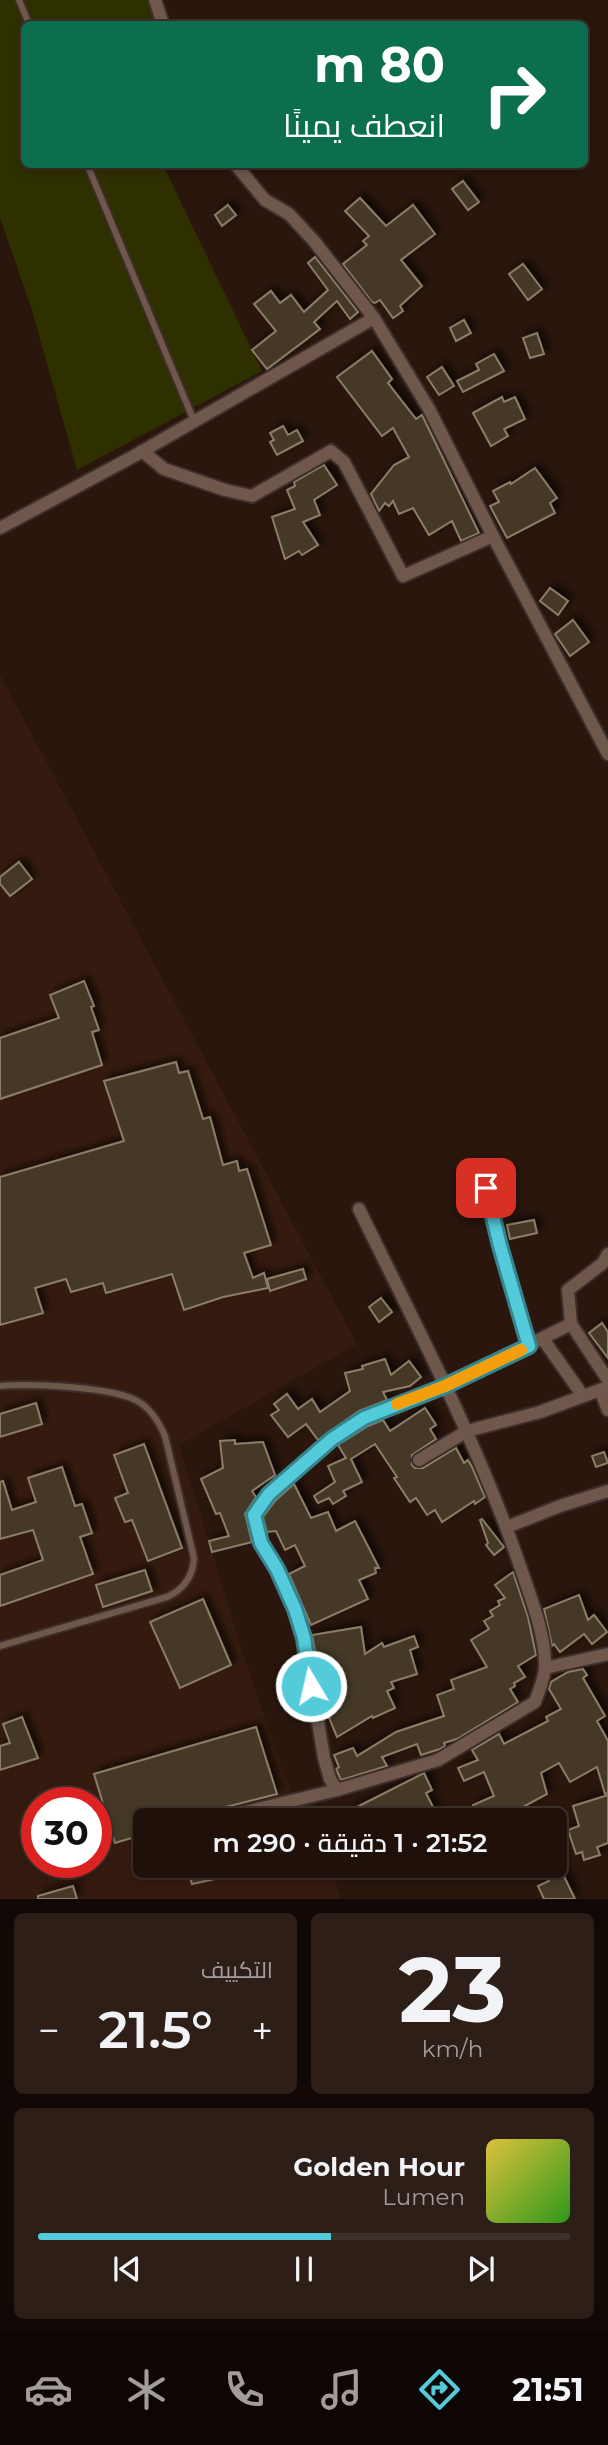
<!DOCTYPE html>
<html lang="ar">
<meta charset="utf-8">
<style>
body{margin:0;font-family:Montserrat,Cairo,sans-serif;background:#2d1e18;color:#f1f3f6;direction:rtl;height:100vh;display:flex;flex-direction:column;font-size:26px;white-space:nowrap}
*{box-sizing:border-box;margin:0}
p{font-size:23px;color:#a29d9c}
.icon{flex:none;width:38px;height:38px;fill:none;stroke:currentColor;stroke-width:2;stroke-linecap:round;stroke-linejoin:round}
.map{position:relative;height:1899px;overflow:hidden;direction:ltr}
.panel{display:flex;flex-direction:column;gap:14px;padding:14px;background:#120906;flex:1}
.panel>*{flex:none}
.hud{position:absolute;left:21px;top:21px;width:567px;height:147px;border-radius:10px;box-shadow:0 4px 10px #0003,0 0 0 2px #3d302b;direction:rtl;background:#0b6e4f;color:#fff;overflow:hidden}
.speed{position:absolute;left:21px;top:1787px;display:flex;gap:14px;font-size:35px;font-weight:700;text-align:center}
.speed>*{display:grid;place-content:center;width:91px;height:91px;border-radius:50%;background:#20100a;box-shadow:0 4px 10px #0003,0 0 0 2px #3d302b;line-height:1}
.speed .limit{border:10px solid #d22;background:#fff;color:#111}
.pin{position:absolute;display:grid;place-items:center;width:60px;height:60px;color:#fff;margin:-30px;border-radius:14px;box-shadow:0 4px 10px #0006}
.me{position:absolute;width:77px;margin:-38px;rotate:351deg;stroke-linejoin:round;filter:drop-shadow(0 0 5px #0008)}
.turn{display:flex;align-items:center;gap:24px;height:147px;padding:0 28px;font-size:32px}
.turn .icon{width:91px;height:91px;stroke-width:2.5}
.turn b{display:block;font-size:49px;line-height:60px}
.big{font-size:52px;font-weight:600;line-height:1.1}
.panel .card{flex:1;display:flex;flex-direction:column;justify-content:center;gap:10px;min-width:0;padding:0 24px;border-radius:10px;background:#2d1e18}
.panel .dial{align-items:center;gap:0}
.dial b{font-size:91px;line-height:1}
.song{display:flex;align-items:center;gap:21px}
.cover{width:84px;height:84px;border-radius:10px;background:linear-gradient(135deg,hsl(50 70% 55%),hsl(110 70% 35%))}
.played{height:7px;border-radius:4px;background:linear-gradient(90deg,#53cbdb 55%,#3d302b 55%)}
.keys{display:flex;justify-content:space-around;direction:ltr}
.heat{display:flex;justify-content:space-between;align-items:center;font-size:38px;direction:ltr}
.panel .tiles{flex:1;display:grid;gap:14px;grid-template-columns:1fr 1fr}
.card:last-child{grid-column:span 2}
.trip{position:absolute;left:133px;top:1808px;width:434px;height:70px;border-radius:10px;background:#20100a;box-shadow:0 4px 10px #0003,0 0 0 2px #3d302b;font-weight:600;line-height:70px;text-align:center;direction:rtl}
.tabs{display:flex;height:112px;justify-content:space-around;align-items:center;background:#0d0604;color:#a29d9c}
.tabs .icon{width:49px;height:49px}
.tabs .current{color:#53cbdb}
.tabs b{font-size:32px;color:#f1f3f6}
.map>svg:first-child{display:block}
.built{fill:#351b0f;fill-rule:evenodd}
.green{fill:#2f3000}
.building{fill:#453825;stroke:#8b7d67;stroke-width:2;filter:url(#shadow)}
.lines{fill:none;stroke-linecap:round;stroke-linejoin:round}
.service-casing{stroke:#3d2e2b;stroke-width:10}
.minor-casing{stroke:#3d2e2b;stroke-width:16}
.service{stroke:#6f574c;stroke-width:6}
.minor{stroke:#6f574c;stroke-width:12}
.route-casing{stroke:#36848e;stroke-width:18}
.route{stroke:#53cbdb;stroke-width:12}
.slow{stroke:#f59e0b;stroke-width:12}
</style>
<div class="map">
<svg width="608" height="1899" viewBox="0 0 608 1899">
<defs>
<filter id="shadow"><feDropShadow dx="5" dy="-5" stdDeviation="3.5" flood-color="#0009"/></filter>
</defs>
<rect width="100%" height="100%" fill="#2a160d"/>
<!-- built -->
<path class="built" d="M0,675L357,1344L179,1445L245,1660L293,1798L310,1794L318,1820H145V1866H331L341,1899H2L0,1894ZM37,1802H96V1862H37Z"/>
<!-- green -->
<polygon class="green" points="0,0 148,0 156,24 24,24 24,164 163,165 262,371 77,470 31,307 0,218"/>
<!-- building -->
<g class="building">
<polygon points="463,181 479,202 468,210 452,189"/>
<polygon points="360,198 386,226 413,205 435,234 401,260 422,286 400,306 403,311 393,318 380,300 375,303 372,302 343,264 367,245 363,241 369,236 345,211"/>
<polygon points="228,205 236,215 222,226 215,215"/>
<polygon points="315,257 358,312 350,319 337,301 314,322 320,329 267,369 252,350 276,331 254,304 271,291 280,303 291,295 304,312 328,290 308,263"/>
<polygon points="523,264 542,289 528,300 509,274"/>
<polygon points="464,320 471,333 456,341 450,328"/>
<polygon points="537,333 544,354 530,358 523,338"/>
<polygon points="372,351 392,379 388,383 416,419 422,415 479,533 461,541 452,521 429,535 413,508 399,514 393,501 389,506 385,503 379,511 371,494 394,465 409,457 393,428 382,436 337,377"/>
<polygon points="494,354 504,371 463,392 457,381 479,370 476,364"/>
<polygon points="442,367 454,386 439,395 427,377"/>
<polygon points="502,397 504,402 515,397 525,419 504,429 508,436 491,446 473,413"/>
<polygon points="283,426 288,435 297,430 303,441 277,455 270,442 274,440 270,433"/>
<polygon points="324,465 337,485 314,500 320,515 303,522 318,545 302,555 299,551 285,559 272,517 295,509 287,490 295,486 294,482"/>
<polygon points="535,468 557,498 550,503 555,513 507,538 490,506 499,502 493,491 510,482 511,484"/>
<polygon points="550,588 568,601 558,615 540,601"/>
<polygon points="573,620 589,642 570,656 555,634"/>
<polygon points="19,862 32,879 10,896 0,884 0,877"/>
<polygon points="84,981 94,1006 91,1007 99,1030 92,1032 102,1065 0,1099 0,1038 59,1018 50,995"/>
<polygon points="176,1062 179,1073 188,1071 203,1119 210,1117 223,1165 237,1161 239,1171 247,1169 271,1245 244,1253 253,1278 264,1273 268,1288 223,1297 184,1310 172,1274 106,1293 103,1283 71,1292 66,1279 35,1288 43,1313 0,1325 0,1177 124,1141 104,1081"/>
<polygon points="534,1220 537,1233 510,1239 507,1225"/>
<polygon points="303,1269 306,1279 270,1291 267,1279"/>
<polygon points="381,1298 392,1312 379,1322 369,1307"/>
<polygon points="602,1323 608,1332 608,1358 589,1333"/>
<polygon points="385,1359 391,1375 409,1361 421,1377 410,1386 383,1392 387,1400 359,1411 318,1440 306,1424 288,1437 271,1415 279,1410 274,1404 287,1394 298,1409 312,1399 320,1412 350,1391 345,1373 363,1369 362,1366"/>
<polygon points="36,1403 42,1424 0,1437 0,1414"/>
<polygon points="425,1408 436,1425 430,1429 436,1439 412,1455 412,1465 415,1468 423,1468 456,1448 464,1463 468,1460 472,1467 485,1497 475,1504 474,1501 442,1522 435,1510 427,1515 416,1498 410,1502 394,1478 397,1477 375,1444 351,1459 362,1482 343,1491 346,1496 333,1504 329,1498 318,1503 314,1496 335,1482 328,1466 346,1458 338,1445 368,1426 383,1420 390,1431"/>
<polygon points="235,1440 235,1444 263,1442 275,1475 252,1491 256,1497 245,1514 252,1542 212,1552 209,1541 229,1536 220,1513 216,1514 201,1479 223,1468 220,1441"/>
<polygon points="144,1444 182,1548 148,1561 132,1520 125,1522 115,1498 128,1493 114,1455"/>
<polygon points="604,1452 608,1463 596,1467 592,1456"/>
<polygon points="62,1467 75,1506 82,1504 92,1533 80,1537 93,1574 0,1606 0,1575 43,1560 33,1530 0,1539 0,1482 3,1481 12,1510 36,1502 28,1478"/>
<polygon points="294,1484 311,1518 328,1512 336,1531 355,1521 379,1568 375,1568 376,1573 359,1580 368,1599 311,1625 289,1574 305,1566 295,1545 285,1550 276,1531 267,1532 263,1517 276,1500"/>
<polygon points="482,1519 504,1547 494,1555 486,1545 488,1543 480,1520"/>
<polygon points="145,1570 152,1591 103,1607 96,1585"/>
<polygon points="513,1572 528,1617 536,1655 518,1666 525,1677 514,1683 515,1686 510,1689 518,1702 457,1739 444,1743 445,1746 440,1749 421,1755 417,1744 382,1757 387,1766 341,1780 336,1769 339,1767 334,1755 353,1748 357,1756 396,1732 444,1716 437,1695 454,1689 451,1680 487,1667 471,1640 489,1629 484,1621 493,1616 490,1611 500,1605 498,1601 505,1598 495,1585"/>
<polygon points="579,1595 588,1620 594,1615 607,1632 592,1644 584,1634 560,1652 554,1644 552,1646 544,1609"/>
<polygon points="203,1599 231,1665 180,1688 150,1622"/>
<polygon points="361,1627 365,1654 382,1643 384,1647 414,1636 418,1647 410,1650 417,1674 391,1682 394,1688 387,1691 395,1708 373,1718 372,1716 337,1737 325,1708 323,1698 328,1696 321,1675 325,1674 315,1650 312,1635"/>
<polygon points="583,1669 587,1675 583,1678 605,1716 597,1721 608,1741 608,1793 605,1794 597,1767 570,1782 559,1763 541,1773 547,1794 499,1820 479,1820 473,1805 494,1796 484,1772 464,1781 458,1768 478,1760 472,1750 499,1734 504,1744 548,1721 546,1717 561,1709 549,1689 551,1682 568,1672"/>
<polygon points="22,1717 38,1758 0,1770 0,1746 10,1743 3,1724"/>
<polygon points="256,1727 277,1794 210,1811 204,1816 191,1820 145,1820 145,1834 115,1843 94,1774"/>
<polygon points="424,1773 432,1790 426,1793 435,1811 418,1820 359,1820 353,1809"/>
<polygon points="608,1795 608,1843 597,1847 600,1855 584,1860 582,1852 576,1854 568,1830 579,1826 573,1806"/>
<polygon points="187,1866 252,1866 252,1871 192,1884"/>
<polygon points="541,1866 559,1866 575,1899 544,1899 538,1886 549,1881"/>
<polygon points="73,1886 77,1899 38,1899 38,1896"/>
</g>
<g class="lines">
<!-- service casing -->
<g class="service-casing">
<g id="service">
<polyline points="19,0 29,24"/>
<polyline points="87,164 194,421"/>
<path d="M0,1386C29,1383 116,1387 139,1402C152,1410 159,1422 165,1436L194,1558C193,1577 184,1589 167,1597L0,1646"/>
</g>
</g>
<!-- minor casing -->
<g class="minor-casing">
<g id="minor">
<polyline points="155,0 163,24"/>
<polyline points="235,164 265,200 289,214 314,241 374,318 429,409 496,542 608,754"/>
<polyline points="142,451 164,469 225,490 252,496 331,451 344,462 403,576 493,536"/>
<polyline points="0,528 134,456 374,318"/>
<polyline points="486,1188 500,1246 529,1346"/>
<path d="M359,1209C416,1326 477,1441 519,1563C529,1593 546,1635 545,1666C545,1677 539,1691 535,1702L438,1760L337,1790L330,1779L324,1758L304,1638L295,1609L277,1569L261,1543L254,1515L269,1494L332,1439L364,1418L445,1386L571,1324L608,1380"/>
<polyline points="571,1324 568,1290 603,1263 608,1254"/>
<polyline points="543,1339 583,1396"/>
<polyline points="600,1390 608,1410"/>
<polyline points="419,1460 467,1431 540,1412 608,1387"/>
<polyline points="507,1527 560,1506 608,1491"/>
<polyline points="545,1668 608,1654"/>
<polyline points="212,1820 337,1790"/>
</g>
</g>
<!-- service -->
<use href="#service" class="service"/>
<!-- minor -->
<use href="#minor" class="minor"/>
</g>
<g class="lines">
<!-- route casing -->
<g class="route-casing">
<polyline id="route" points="311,1686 304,1638 295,1609 277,1569 261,1543 254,1515 269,1494 332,1439 364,1418 445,1386 529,1346 500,1246 486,1188"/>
</g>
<!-- route -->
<use href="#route" class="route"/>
<!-- slow -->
<polyline class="slow" points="397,1404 445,1386 521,1350"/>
</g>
</svg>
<div class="speed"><div class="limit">30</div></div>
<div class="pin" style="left:486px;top:1188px;background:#d93025"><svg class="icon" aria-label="arrive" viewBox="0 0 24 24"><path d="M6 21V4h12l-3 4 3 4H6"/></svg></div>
<svg class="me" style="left:311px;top:1686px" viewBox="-20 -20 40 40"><circle r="17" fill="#53cbdb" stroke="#fff" stroke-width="3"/><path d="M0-11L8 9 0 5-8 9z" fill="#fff"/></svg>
<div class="trip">21:52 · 1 دقيقة · 290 m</div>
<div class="hud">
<div class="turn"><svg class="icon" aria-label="right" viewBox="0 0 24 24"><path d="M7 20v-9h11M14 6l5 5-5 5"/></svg><div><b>80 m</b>انعطف يمينًا</div></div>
</div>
</div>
<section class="panel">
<div class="tiles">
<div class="card dial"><b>23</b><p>km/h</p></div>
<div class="card"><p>التكييف</p>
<div class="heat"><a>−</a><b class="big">21.5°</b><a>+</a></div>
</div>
<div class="card">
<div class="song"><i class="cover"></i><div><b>Golden Hour</b><p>Lumen</p></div></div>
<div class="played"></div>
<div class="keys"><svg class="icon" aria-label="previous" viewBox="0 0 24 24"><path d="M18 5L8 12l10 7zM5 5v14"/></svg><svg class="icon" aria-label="pause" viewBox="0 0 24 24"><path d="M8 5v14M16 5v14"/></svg><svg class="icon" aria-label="next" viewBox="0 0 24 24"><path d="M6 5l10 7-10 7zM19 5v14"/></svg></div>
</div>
</div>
</section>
<nav class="tabs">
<b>21:51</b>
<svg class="icon current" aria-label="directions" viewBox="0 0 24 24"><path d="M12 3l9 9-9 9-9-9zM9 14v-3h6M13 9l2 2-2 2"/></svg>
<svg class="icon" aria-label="music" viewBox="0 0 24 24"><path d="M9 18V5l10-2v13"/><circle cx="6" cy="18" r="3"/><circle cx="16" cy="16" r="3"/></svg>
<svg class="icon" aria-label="phone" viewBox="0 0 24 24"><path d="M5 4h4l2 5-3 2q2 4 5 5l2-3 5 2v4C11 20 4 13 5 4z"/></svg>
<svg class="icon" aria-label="climate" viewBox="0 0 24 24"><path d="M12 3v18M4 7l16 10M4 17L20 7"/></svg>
<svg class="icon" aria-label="car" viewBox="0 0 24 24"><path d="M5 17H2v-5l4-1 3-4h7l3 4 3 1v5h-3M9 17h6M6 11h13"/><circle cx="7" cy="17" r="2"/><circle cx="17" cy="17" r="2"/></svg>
</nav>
